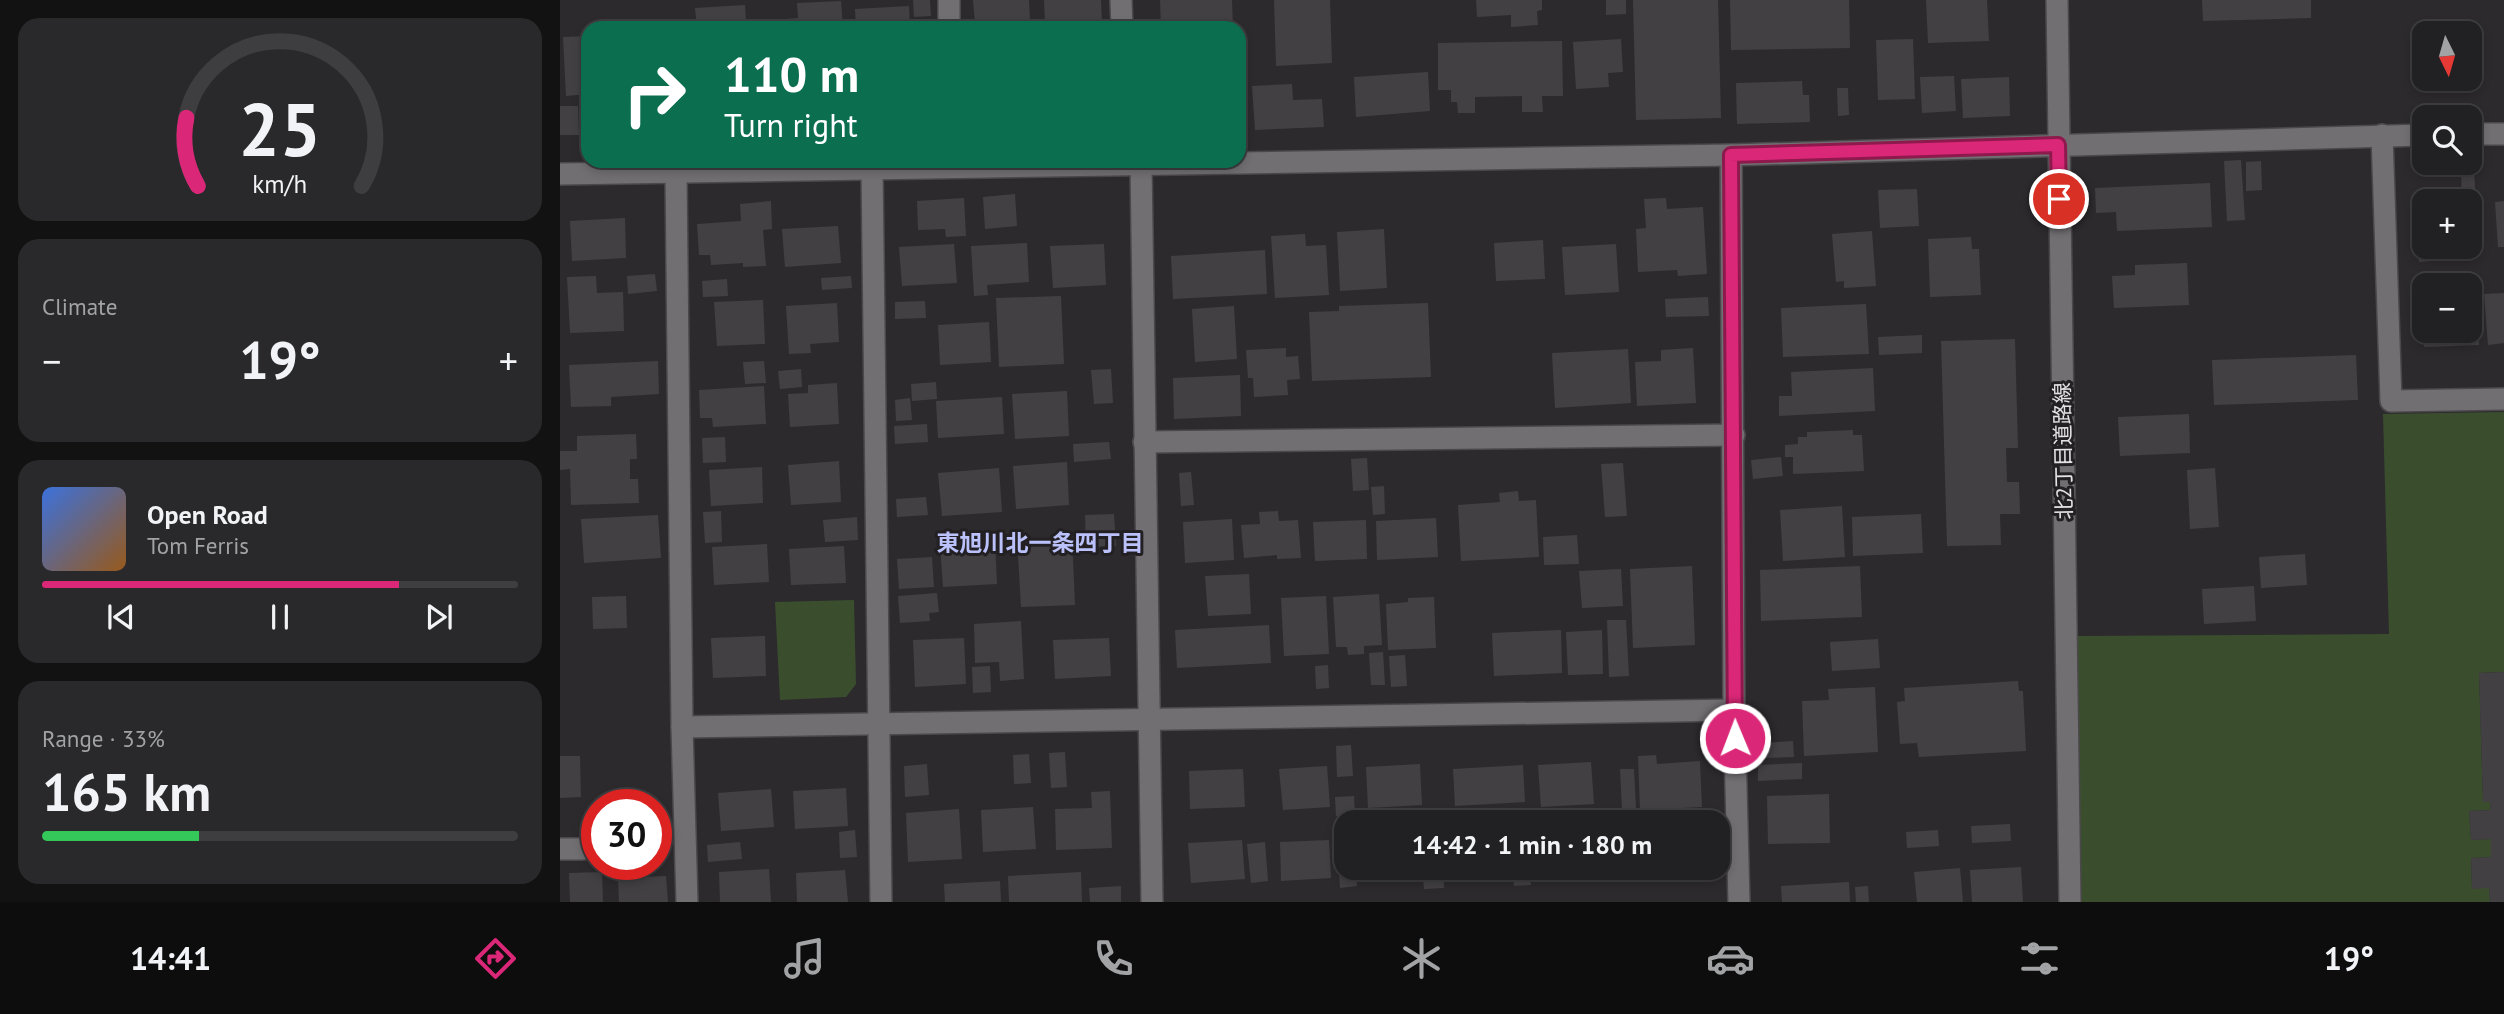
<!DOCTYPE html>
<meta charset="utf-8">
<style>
body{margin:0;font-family:"PT Sans","Noto Sans JP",sans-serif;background:#29282a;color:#f1f3f6;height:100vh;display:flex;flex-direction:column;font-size:26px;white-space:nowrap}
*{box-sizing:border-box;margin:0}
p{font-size:23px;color:#a2a3a5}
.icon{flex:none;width:38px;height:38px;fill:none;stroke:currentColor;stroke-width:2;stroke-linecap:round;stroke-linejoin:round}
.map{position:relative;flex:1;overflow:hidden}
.details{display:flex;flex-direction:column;gap:18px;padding:18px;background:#121213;width:560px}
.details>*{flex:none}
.banner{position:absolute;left:21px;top:21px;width:665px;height:147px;border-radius:21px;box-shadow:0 4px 10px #0003,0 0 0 2px #3e3e40;background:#0b6e4f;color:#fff;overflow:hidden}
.needle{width:46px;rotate:175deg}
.buttons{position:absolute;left:1852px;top:21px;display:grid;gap:14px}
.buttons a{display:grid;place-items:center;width:70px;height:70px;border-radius:14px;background:#212022;box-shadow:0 4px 10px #0003,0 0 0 2px #3e3e40;font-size:35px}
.speed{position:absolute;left:21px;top:789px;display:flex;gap:14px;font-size:35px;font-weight:700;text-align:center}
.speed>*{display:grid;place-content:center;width:91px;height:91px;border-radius:50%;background:#212022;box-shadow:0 4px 10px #0003,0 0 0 2px #3e3e40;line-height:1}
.speed .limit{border:10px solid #d22;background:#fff;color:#111}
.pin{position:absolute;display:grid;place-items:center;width:60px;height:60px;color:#fff;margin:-30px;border:4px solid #fff;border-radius:50%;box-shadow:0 2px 7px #0007}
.me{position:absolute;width:77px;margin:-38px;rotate:359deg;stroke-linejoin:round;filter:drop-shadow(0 0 5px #0008)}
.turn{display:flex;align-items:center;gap:24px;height:147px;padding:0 28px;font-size:32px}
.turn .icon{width:91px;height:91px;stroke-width:2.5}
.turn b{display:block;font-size:49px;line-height:60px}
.big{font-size:52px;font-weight:700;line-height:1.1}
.details .widget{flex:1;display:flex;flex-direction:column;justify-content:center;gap:10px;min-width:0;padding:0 24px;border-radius:21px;background:#29282a}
.details .dial{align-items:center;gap:0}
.dial svg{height:182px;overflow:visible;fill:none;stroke:#3e3e40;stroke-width:7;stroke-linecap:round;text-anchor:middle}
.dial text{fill:#f1f3f6;stroke:none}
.song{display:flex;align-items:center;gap:21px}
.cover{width:84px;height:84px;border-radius:10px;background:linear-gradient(135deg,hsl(220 70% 55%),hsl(30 70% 35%))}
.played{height:7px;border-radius:4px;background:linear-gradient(90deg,#db2777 75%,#3e3e40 75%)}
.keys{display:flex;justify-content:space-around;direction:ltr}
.heat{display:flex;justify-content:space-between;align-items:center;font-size:38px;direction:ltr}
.charge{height:10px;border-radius:5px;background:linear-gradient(90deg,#34c759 33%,#3e3e40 0)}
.trip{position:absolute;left:774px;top:810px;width:396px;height:70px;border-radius:21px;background:#212022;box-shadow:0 4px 10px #0003,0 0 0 2px #3e3e40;font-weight:700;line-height:70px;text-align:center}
.menu{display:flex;height:112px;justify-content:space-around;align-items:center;background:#0d0d0e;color:#a2a3a5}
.menu .icon{width:49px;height:49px}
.menu .on{color:#db2777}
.menu b{font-size:32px;color:#f1f3f6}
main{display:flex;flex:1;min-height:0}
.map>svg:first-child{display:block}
.green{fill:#3a4e2e}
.building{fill:#434044}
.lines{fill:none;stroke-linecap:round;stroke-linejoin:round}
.minor-casing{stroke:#4b484b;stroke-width:24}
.minor{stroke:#726f73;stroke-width:21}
.route-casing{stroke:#8e194d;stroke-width:18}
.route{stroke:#db2777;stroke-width:12}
.labels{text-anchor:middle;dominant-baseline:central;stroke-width:6;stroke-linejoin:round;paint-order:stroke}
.street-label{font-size:21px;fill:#e4e2e4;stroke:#232023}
.neighbourhood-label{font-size:23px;font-weight:bold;fill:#bbc2fb;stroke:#232023}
</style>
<main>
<section class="details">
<div class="widget dial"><svg viewBox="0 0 100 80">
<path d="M14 69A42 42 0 1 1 86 69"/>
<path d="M14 69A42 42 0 0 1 9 39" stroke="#db2777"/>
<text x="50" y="56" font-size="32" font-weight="700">25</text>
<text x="50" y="72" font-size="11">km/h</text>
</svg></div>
<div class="widget"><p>Climate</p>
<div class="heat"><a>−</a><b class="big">19°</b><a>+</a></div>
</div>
<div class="widget">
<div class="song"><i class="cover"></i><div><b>Open Road</b><p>Tom Ferris</p></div></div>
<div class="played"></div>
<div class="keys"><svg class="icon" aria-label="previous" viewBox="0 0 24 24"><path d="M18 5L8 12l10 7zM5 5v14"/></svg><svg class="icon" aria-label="pause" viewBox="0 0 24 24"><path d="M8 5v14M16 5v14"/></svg><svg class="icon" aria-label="next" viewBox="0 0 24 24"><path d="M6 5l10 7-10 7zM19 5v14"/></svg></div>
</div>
<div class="widget"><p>Range · 33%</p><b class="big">165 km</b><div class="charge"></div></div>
</section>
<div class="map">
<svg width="1944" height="902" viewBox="0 0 1944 902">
<rect width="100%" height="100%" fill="#2c2a2d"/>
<!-- green -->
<g class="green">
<polygon points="1944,412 1944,672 1919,673 1923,802 1930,802 1931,810 1909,811 1911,840 1931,839 1931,857 1911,858 1912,888 1929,888 1930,902 1521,902 1517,636 1829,634 1823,414"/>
<polygon points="294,600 296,684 286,697 220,700 215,602"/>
</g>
<!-- building -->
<g class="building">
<polygon points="353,0 370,0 371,16 354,17"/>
<polygon points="413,0 469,0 470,21 415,24"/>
<polygon points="484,0 541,0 542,22 485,25"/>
<polygon points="600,0 672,0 673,28 601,28"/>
<polygon points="714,0 770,0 772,63 716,66"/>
<polygon points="916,0 982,0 982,10 977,11 978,25 951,27 951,15 917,17"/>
<polygon points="1046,0 1066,0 1066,14 1046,15"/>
<polygon points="1073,0 1158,0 1161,118 1076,120"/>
<polygon points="1170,0 1289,0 1290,48 1171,50"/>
<polygon points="1366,0 1427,0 1429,41 1368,43"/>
<polygon points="1642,0 1751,0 1751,18 1643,21"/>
<polygon points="281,1 283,28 226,28 225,19 238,18 237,3"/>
<polygon points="185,5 186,21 195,20 196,28 137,28 135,8"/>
<polygon points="349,6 350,28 296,28 295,9"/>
<polygon points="28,36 28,94 6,96 3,37"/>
<polygon points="1061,39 1063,72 1048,73 1049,87 1016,89 1013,42"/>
<polygon points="1353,39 1355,99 1318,100 1316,40"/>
<polygon points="1002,41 1003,96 982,96 983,112 962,112 962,96 915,97 915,113 898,113 897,102 891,102 891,90 878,90 878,43"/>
<polygon points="868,72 870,111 796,117 794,77"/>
<polygon points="1394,76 1396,111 1362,113 1360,77"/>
<polygon points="1449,77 1450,116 1403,118 1401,79"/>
<polygon points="1242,81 1243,95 1249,95 1250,122 1177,124 1176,83"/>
<polygon points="732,84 733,100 762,99 764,127 695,130 692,86"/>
<polygon points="1277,88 1288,88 1289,115 1278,116"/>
<polygon points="0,106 18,106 19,135 0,135"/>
<polygon points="1681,160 1685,220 1667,221 1664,161"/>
<polygon points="1701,161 1702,190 1686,191 1686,162"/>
<polygon points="1914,169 1916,207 1909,208 1909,201 1902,201 1901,170"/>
<polygon points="1650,183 1652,227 1557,231 1556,212 1536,213 1535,188"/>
<polygon points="1357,189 1359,226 1320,228 1318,190"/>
<polygon points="455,194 457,226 425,229 423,197"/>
<polygon points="404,198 406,236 386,237 385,229 358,230 357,201"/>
<polygon points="1106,198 1107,209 1143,207 1147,274 1118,276 1117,270 1078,272 1076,229 1086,228 1084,199"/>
<polygon points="211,201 212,229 203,230 206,266 183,267 183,263 151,265 150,255 139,255 137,224 181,221 180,204"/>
<polygon points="1944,201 1944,247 1938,247 1935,202"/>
<polygon points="65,218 66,258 12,261 10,221"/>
<polygon points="1864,218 1864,247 1911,247 1912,258 1859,262 1855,219"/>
<polygon points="278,226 281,263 225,267 222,229"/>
<polygon points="824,229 827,288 780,291 777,232"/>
<polygon points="1312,231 1316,286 1284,288 1284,281 1276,282 1272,234"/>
<polygon points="745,234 746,246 766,245 769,295 715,298 711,236"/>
<polygon points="1411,237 1412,249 1419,249 1421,295 1370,297 1368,239"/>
<polygon points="983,240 985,279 936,281 934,243"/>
<polygon points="467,243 469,282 427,285 428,295 414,296 411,246"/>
<polygon points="394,244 397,283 342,286 339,247"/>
<polygon points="544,244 546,285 493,288 490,246"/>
<polygon points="1056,244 1059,292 1005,295 1002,247"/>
<polygon points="705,250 707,294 613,299 611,256"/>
<polygon points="1627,263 1629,305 1554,308 1552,276 1575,275 1575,265"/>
<polygon points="95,274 97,291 68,294 67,276"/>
<polygon points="36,276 37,293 63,292 64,331 10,333 7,277"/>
<polygon points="291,276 292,288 262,290 261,278"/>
<polygon points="167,279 168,296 143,297 142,281"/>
<polygon points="1944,293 1944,343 1928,345 1924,294"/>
<polygon points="501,296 504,364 439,367 436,298"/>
<polygon points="1148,297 1149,316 1106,317 1105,299"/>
<polygon points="1909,299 1917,299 1919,345 1864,347 1863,331 1909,331"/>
<polygon points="203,300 205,344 157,346 154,302"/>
<polygon points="365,301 366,318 335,319 335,302"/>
<polygon points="277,303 279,342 250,344 251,353 229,354 226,306"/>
<polygon points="868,303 871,377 752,381 749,312 779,311 779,306"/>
<polygon points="1306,304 1309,354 1223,357 1221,308"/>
<polygon points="674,306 677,359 635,362 632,309"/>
<polygon points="429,322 431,362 380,365 378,325"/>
<polygon points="1362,335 1362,353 1319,355 1318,337"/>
<polygon points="1455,339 1458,448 1446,448 1447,482 1459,482 1460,514 1440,514 1441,545 1387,546 1381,341"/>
<polygon points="726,348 726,357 738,356 740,379 727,380 728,395 694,397 693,378 688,378 686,350"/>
<polygon points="1133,348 1136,403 1077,406 1075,362 1101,361 1101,350"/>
<polygon points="1068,349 1071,403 995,408 992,353"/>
<polygon points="1796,355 1798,400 1654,405 1652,360"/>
<polygon points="98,361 99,394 51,397 51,406 11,407 9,365"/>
<polygon points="204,361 206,383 185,384 183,362"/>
<polygon points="1313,368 1315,411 1219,416 1219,396 1232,396 1231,372"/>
<polygon points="241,369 242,387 220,389 218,371"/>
<polygon points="551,369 553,403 534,404 531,370"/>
<polygon points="680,375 681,416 614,419 613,378"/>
<polygon points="376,382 377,399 352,401 351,384"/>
<polygon points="277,383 279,424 230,427 228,394 248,393 248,385"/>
<polygon points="204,386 206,424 153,427 152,418 140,418 139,390"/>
<polygon points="507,391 509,436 455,439 452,394"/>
<polygon points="442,397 444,434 378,438 376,401"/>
<polygon points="350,398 352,420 336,421 335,400"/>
<polygon points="1629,414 1630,453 1560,456 1558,417"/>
<polygon points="367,424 368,442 335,444 334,426"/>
<polygon points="1293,430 1293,435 1302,435 1304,471 1233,474 1233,457 1225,457 1225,445 1238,444 1238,437 1247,437 1247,432"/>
<polygon points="76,434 77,459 70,459 70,479 78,479 79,503 11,505 10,469 0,470 0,451 17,451 17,436"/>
<polygon points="165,437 166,462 143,463 142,438"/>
<polygon points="549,442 551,459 514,462 513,444"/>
<polygon points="1221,457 1223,476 1193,479 1191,460"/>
<polygon points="807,458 809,490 793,491 791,459"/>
<polygon points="279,461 281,502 231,505 228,465"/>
<polygon points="507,462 509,505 456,509 453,466"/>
<polygon points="1063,463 1067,516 1045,517 1041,464"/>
<polygon points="202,467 203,503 151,506 149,470"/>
<polygon points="439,468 442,512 382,516 378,473"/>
<polygon points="1655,468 1659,527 1630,529 1627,470"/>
<polygon points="631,472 634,505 621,506 619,473"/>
<polygon points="824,486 825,514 813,515 811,487"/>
<polygon points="958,491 959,501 976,500 979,557 901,561 898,505 940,502 939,493"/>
<polygon points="366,497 368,515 337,517 336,499"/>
<polygon points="1282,506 1285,557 1223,561 1220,510"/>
<polygon points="161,511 162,542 145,543 143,512"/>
<polygon points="718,511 719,521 738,520 741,558 717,559 717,555 684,558 681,525 700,524 699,512"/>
<polygon points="554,514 556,546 526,547 525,515"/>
<polygon points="1361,514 1363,553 1293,556 1292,517"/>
<polygon points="98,515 101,558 24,563 21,519"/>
<polygon points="297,517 298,540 265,542 263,520"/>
<polygon points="876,518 878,557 817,560 816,521"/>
<polygon points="672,519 674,560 625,563 623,522"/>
<polygon points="806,520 807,559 755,561 753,522"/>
<polygon points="1017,535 1019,564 984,565 983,537"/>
<polygon points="512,537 515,605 461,607 457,539"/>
<polygon points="435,541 437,584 383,587 380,545"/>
<polygon points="207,544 209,582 154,585 152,547"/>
<polygon points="284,546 286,583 231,585 229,549"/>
<polygon points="1745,554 1747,585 1701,588 1699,557"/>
<polygon points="372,557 374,587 339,589 337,559"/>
<polygon points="1132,566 1135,645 1073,648 1070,569"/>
<polygon points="1300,566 1302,617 1201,621 1200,570"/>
<polygon points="1061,569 1063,606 1022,608 1019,571"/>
<polygon points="689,574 691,614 648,616 645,576"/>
<polygon points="1694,586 1696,621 1644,624 1642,589"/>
<polygon points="377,593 379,612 369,613 370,621 340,623 338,596"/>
<polygon points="819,594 822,645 804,646 804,654 788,655 787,647 776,647 773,597"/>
<polygon points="66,596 67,628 33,629 32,597"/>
<polygon points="766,596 769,654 724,656 721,598"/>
<polygon points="874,597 876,648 828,650 826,604 848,602 848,598"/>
<polygon points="1047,620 1066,620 1069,676 1049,677"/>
<polygon points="461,621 464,679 440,681 439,662 415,663 414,624"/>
<polygon points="709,625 711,663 617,668 615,630"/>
<polygon points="1001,630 1002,673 934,676 932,633"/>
<polygon points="1042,630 1043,674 1008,675 1006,632"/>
<polygon points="205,636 206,676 153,678 151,638"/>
<polygon points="404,638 406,684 355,687 353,640"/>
<polygon points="549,638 551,676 495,679 493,640"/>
<polygon points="1318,639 1320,668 1272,671 1270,642"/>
<polygon points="823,652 825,685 811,685 809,653"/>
<polygon points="845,655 847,686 831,687 829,656"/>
<polygon points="768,665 769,688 756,689 755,666"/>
<polygon points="430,666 431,692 413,693 412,667"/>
<polygon points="1944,672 1944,902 1930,902 1929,888 1912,889 1911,858 1931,857 1931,839 1911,840 1909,811 1931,810 1930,802 1923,802 1919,673"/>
<polygon points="1458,681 1459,691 1463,691 1466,751 1359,757 1357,743 1340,744 1337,702 1345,701 1344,688"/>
<polygon points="1315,687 1318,752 1244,756 1242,701 1269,700 1268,689"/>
<polygon points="1233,741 1234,757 1203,758 1202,743"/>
<polygon points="791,745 793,776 777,777 776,746"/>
<polygon points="505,752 507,787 491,788 489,753"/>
<polygon points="469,754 471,783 454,784 453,755"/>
<polygon points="1096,755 1097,764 1140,761 1142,807 1080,810 1078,756"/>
<polygon points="0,756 20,756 21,797 0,798"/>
<polygon points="1031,762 1034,804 981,807 978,765"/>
<polygon points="1242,763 1242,779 1198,781 1198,765"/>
<polygon points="367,764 369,795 345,797 344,766"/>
<polygon points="860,764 862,805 808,808 806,767"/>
<polygon points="963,765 965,802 895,806 893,769"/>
<polygon points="767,766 770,807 723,810 719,769"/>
<polygon points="683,769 685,807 630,809 629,771"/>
<polygon points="1060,769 1074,769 1076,809 1062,810"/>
<polygon points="286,788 288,826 235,829 233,791"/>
<polygon points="211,789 214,827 161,831 158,793"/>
<polygon points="550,791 552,848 496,850 495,809 532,808 531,792"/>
<polygon points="92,794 93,805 53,805 53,796"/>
<polygon points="1269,794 1270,843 1208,844 1207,796"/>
<polygon points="794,796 795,815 776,816 775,797"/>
<polygon points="473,807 476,849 423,852 421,810"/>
<polygon points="399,809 402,859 348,862 346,813"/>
<polygon points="1450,824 1451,841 1412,843 1411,826"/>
<polygon points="295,830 297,857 280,858 279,832"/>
<polygon points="1378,830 1379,846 1347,848 1346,832"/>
<polygon points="682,840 685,879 631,883 628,843"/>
<polygon points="769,840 771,878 721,881 720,842"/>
<polygon points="180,842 182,859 148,862 147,845"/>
<polygon points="705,842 708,881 691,883 687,844"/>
<polygon points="786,847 786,868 796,868 797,886 780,888 777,848"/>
<polygon points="1461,867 1463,902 1412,902 1410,870"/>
<polygon points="804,868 857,868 857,877 805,879"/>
<polygon points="862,868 883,868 884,888 864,889"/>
<polygon points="895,868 946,868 947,874 895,877"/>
<polygon points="953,868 970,868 971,885 954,886"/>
<polygon points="983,868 1035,868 1036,872 983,875"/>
<polygon points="1039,868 1059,868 1059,881 1040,882"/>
<polygon points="1068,868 1137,868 1138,876 1069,880"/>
<polygon points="1400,868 1403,902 1357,902 1354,872"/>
<polygon points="209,869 211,902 160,902 159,872"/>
<polygon points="285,870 288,902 237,902 236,873"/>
<polygon points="42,872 43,902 10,902 9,873"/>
<polygon points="521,872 522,902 449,902 448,876"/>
<polygon points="106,876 108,902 59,902 58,878"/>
<polygon points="440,881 441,902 385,902 384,884"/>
<polygon points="1289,882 1290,902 1222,902 1221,886"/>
<polygon points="561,886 561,902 530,902 529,888"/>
<polygon points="1308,886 1309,902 1296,902 1295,887"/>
</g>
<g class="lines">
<!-- minor casing -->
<g class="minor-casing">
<g id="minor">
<polyline points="389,0 389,28"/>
<polyline points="561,0 562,28"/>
<polyline points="1497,0 1510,902"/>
<polyline points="1909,134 1944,134"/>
<polyline points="1822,135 1831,401 1944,399"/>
<polyline points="1171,155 1174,710 1179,902"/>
<polyline points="581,164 592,902"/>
<polyline points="312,168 321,902"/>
<polyline points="116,173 122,727 127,902"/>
<polyline points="0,174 1171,155 1864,135"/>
<polyline points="584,442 1174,435"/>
<polyline points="122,727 1174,710"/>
<polyline points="0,849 23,849"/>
</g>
</g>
<!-- minor -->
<use href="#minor" class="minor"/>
</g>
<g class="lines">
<!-- route casing -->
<g class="route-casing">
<polyline id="route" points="1175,738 1171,155 1498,145 1499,199"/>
</g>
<!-- route -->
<use href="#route" class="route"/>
</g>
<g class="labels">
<!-- street labels -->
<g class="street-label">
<text transform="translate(1503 451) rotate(-91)">北2丁目道路線</text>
</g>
<!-- neighbourhood labels -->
<g class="neighbourhood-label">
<text x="480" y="542">東旭川北一条四丁目</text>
</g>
</g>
</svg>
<div class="buttons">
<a><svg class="needle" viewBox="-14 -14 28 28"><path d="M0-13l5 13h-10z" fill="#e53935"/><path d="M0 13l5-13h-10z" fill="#a2a3a5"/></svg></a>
<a><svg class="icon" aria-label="search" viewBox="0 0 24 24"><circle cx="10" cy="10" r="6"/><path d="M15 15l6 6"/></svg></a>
<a>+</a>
<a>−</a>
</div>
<div class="speed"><div class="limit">30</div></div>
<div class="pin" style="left:1499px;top:199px;background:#d93025"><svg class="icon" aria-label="arrive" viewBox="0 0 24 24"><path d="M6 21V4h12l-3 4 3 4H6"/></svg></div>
<svg class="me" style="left:1175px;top:738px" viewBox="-20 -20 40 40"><circle r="17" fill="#db2777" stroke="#fff" stroke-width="3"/><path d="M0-11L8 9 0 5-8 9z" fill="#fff"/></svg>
<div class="trip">14:42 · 1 min · 180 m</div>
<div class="banner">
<div class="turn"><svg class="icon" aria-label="right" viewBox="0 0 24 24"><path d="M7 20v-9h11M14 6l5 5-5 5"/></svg><div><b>110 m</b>Turn right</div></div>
</div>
</div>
</main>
<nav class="menu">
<b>14:41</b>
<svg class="icon on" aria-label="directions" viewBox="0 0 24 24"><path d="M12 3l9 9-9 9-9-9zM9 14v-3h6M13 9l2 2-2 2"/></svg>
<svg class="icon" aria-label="music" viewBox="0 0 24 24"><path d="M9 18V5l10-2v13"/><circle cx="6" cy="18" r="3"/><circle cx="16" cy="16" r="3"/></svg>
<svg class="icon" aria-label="phone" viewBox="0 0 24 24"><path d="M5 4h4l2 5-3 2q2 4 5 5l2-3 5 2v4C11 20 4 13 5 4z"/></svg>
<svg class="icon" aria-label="climate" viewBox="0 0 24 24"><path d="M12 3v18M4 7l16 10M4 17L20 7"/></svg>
<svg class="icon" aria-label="car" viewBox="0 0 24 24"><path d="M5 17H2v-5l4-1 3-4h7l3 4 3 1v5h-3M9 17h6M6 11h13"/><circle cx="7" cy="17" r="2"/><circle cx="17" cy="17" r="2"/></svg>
<svg class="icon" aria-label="filters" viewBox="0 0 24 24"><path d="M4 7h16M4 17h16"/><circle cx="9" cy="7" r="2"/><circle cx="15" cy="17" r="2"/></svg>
<b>19°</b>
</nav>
